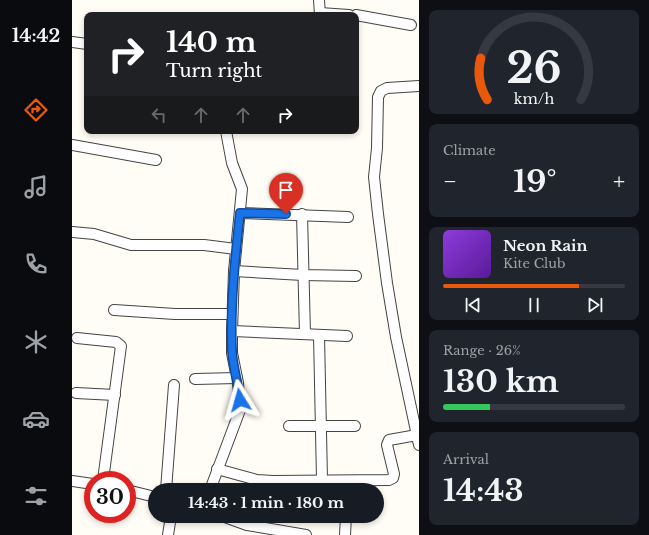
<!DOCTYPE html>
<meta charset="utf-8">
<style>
body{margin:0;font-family:"Libre Baskerville",serif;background:#20242c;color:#f1f3f6;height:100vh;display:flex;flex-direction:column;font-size:15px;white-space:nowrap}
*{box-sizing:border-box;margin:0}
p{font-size:13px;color:#9ea1a6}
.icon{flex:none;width:22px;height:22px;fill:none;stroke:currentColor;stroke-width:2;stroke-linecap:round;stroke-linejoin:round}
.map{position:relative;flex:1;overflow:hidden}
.panel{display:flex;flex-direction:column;gap:10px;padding:10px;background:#0d0f14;width:230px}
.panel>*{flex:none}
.guide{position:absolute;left:12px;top:12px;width:275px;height:122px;border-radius:8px;box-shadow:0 2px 6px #0003;background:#202124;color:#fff;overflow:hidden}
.speed{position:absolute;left:12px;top:471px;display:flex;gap:8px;font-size:20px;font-weight:700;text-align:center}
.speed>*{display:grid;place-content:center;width:52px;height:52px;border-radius:50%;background:#171b24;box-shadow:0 2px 6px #0003;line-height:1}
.speed .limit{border:6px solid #d22;background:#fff;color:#111}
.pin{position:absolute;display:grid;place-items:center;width:34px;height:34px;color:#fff;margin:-41px -17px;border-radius:50% 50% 50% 0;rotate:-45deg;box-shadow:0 0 4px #0007}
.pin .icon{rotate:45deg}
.me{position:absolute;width:44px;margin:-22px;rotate:352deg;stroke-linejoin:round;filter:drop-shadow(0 0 3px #0008)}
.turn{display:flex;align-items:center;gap:14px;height:84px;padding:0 16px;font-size:18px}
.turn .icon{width:52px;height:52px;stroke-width:2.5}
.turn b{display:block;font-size:28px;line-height:34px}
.lanes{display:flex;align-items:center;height:38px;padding:0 16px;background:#0003;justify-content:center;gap:20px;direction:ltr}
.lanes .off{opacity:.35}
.big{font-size:30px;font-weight:700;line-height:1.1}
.panel .widget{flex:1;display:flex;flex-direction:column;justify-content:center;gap:6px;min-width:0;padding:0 14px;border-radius:8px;background:#20242c}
.panel .dial{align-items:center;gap:0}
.dial svg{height:104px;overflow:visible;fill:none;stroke:#363941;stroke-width:7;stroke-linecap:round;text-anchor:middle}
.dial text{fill:#f1f3f6;stroke:none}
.song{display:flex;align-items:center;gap:12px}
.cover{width:48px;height:48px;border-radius:6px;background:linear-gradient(135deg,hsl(270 70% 55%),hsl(270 70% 35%))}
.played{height:4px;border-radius:2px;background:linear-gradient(90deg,#ea580c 75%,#363941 75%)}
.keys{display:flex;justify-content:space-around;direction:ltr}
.heat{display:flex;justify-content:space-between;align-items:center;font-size:22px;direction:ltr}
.charge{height:6px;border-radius:3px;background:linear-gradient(90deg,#34c759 26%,#363941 0)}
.trip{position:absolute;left:76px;top:483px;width:236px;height:40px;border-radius:20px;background:#171b24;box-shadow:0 2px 6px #0003;font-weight:700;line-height:40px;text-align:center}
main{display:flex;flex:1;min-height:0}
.tab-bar{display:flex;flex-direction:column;width:72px;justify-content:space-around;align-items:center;background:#090b0e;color:#9ea1a6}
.tab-bar .icon{width:28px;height:28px}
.tab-bar .current{color:#ea580c}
.tab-bar b{font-size:18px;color:#f1f3f6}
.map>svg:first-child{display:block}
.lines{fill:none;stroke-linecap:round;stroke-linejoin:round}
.minor-casing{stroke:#444;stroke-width:12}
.minor{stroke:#fff;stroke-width:10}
.route-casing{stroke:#114b97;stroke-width:10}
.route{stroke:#1a73e8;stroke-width:7}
</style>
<main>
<nav class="tab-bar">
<b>14:42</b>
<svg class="icon current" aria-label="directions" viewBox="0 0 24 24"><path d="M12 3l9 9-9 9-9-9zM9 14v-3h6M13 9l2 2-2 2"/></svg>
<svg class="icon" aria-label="music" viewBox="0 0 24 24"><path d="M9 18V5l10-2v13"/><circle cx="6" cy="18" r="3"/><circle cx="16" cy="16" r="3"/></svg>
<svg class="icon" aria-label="phone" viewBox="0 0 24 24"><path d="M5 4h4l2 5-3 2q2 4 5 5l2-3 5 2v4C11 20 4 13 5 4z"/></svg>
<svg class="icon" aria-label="climate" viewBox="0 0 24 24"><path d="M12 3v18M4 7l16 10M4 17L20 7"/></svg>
<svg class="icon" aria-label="car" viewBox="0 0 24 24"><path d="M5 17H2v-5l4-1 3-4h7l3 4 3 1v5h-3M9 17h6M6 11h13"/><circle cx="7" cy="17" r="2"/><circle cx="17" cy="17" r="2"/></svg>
<svg class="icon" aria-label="filters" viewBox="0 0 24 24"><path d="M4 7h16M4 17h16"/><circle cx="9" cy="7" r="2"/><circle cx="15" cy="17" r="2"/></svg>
</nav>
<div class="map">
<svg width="347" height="535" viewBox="0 0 347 535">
<rect width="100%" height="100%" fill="#fffdf5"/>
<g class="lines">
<!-- minor casing -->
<g class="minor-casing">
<g id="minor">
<polyline points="247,0 248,15"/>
<polyline points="248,13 277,15"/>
<polyline points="284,15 339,25"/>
<polyline points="0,42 15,44"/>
<polyline points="347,86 315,88 309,91 306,97 305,148 302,177 306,214 315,283 324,337 347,445"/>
<polyline points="0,145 84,160"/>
<polyline points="168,213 276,217"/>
<polyline points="230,214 233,334"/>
<polyline points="0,232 22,234 59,245 132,245 164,249"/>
<polyline points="162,271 231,275 284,276"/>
<polyline points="42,310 103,314 160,314"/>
<polyline points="160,331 275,336"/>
<polyline points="247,335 250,480"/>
<polyline points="5,338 44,342 49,346 31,480"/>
<polyline points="123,379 165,378"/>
<polyline points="4,393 43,395"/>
<polyline points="217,426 283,426"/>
<polyline points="145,469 185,480 201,481 317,480 321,478 322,474 315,445 317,440 345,435"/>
<polyline points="0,481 21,484"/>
<polyline points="55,490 83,497"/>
<polyline points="94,490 102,385"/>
<polyline points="138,490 168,410 166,383 160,353 160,331 162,271 170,189 160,163 154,131"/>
<polyline points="150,516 175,525 234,535"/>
<polyline points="96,535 99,516"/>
<polyline points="273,535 274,516"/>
</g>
</g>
<!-- minor -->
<use href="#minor" class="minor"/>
</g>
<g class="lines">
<!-- route casing -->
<g class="route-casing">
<path id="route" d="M168,400C166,383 161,367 160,351C158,305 163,259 168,213L214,214"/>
</g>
<!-- route -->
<use href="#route" class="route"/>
</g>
</svg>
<div class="speed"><div class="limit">30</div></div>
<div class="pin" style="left:214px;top:214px;background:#d93025"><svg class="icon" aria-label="arrive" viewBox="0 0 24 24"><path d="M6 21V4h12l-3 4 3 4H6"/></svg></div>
<svg class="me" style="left:168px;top:400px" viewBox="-20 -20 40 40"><path d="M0-17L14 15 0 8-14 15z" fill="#1a73e8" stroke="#fff" stroke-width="4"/></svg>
<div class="trip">14:43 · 1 min · 180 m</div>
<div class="guide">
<div class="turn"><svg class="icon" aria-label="right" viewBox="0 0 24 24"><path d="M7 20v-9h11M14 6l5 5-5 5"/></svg><div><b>140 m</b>Turn right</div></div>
<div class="lanes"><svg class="icon off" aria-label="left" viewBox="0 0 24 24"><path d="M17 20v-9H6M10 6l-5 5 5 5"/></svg><svg class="icon off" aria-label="ahead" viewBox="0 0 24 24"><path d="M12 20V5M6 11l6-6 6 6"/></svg><svg class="icon off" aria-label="ahead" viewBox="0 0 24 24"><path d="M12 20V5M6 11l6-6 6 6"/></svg><svg class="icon" aria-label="right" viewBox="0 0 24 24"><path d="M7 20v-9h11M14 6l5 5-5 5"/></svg></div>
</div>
</div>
<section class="panel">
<div class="widget dial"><svg viewBox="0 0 100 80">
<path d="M14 69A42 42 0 1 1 86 69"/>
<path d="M14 69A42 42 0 0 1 9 37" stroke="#ea580c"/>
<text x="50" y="56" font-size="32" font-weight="700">26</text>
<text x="50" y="72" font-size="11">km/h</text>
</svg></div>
<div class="widget"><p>Climate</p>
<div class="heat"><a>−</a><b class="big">19°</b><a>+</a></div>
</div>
<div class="widget">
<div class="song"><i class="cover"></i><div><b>Neon Rain</b><p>Kite Club</p></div></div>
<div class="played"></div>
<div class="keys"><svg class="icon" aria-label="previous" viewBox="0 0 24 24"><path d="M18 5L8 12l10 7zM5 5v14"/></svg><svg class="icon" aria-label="pause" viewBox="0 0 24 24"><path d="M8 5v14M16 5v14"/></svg><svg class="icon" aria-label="next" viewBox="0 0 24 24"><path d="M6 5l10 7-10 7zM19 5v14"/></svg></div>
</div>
<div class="widget"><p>Range · 26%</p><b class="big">130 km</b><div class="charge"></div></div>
<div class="widget"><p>Arrival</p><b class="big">14:43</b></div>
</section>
</main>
